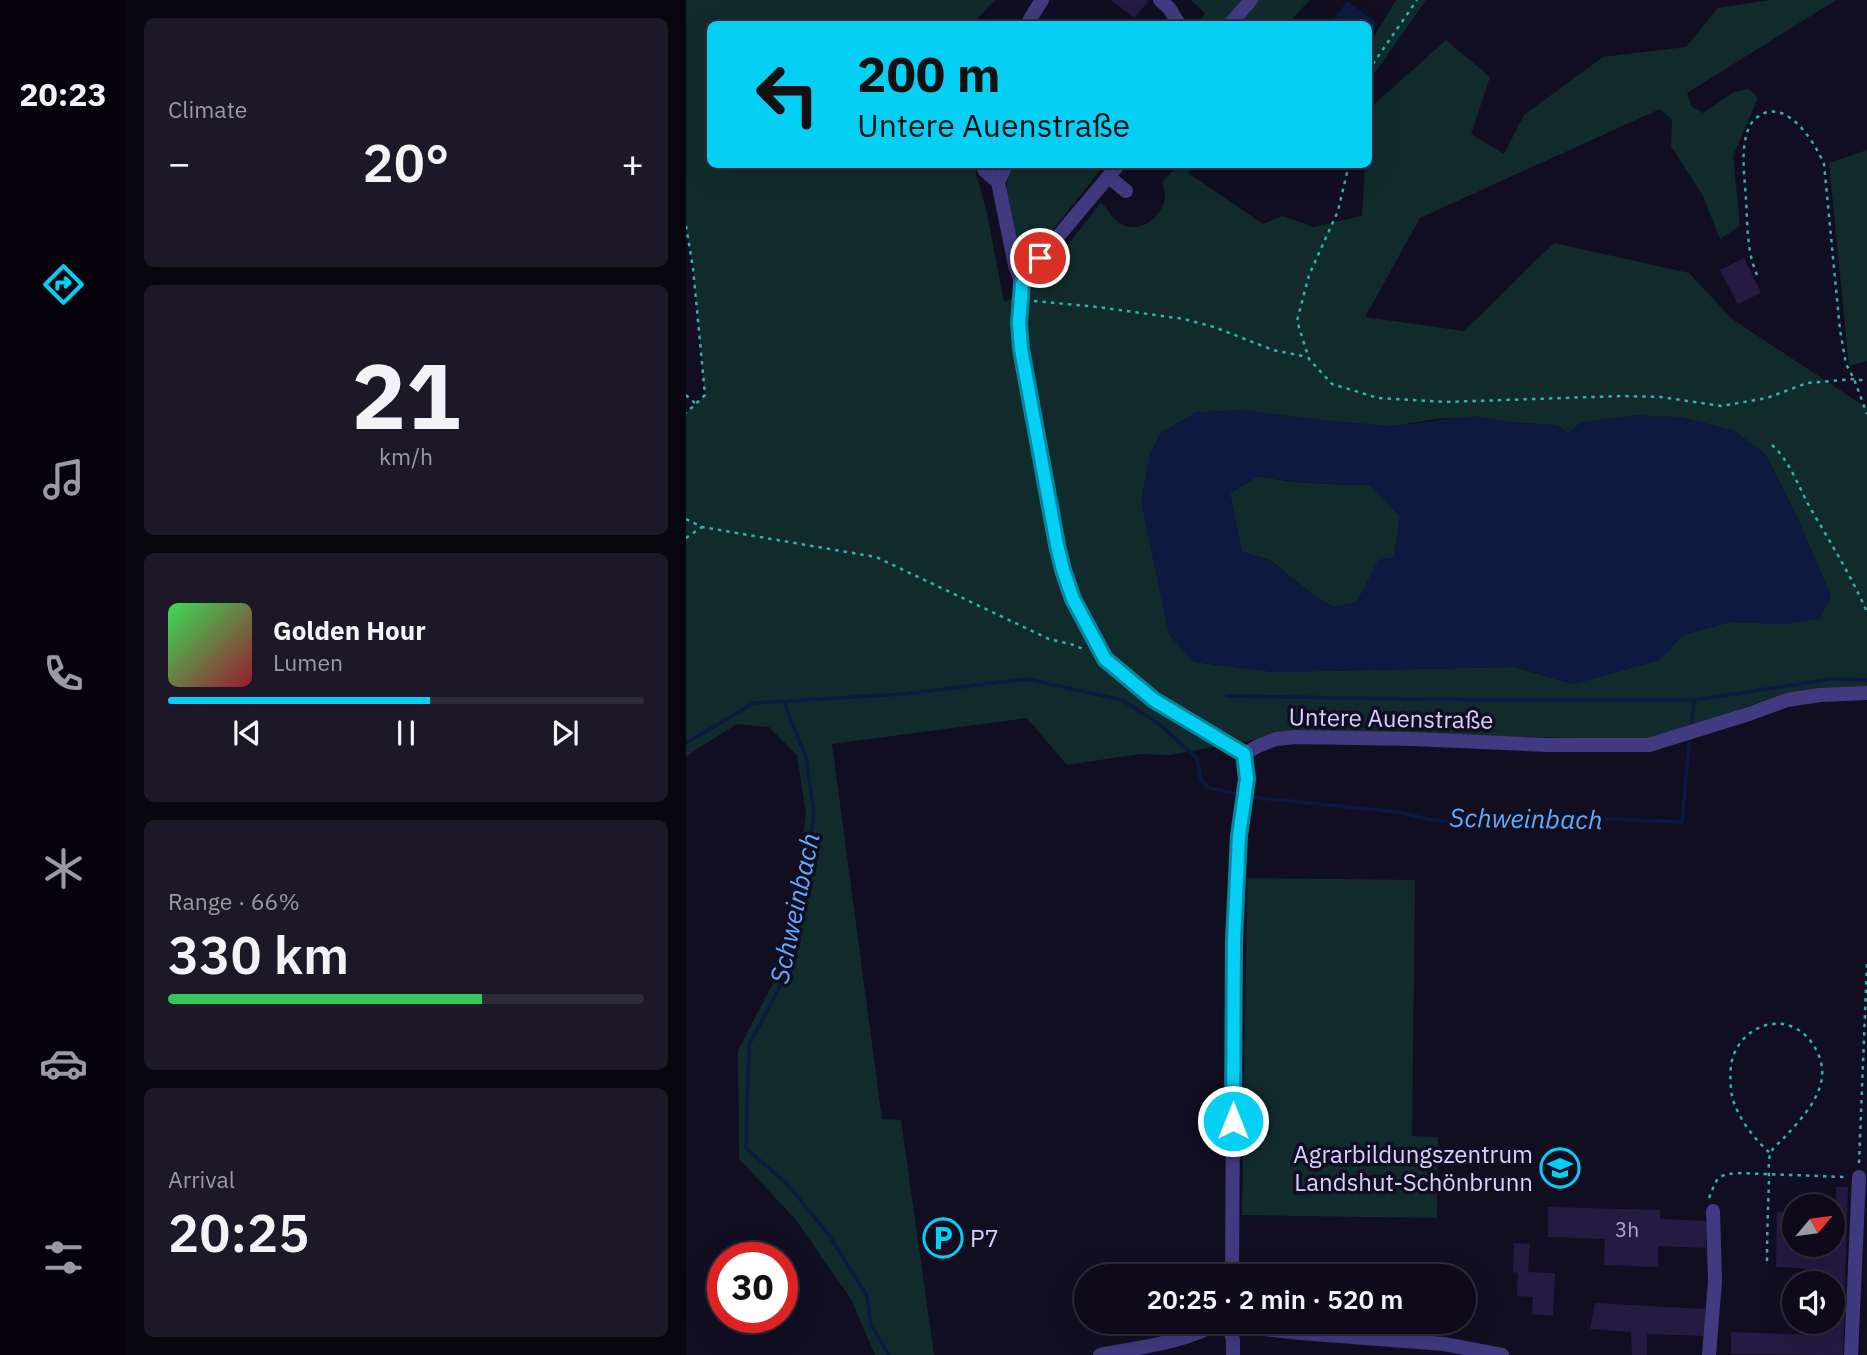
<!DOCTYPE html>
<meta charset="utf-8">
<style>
body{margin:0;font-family:"IBM Plex Sans",sans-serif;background:#1c1827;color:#f1f3f6;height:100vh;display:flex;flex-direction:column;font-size:26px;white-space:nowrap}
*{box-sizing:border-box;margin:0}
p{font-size:23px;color:#9b9aa2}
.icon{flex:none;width:38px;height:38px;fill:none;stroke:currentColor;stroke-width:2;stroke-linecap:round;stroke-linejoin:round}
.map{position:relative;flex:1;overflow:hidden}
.panel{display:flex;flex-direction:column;gap:18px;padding:18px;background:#08060e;width:560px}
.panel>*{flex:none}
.banner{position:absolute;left:21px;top:21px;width:665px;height:147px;border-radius:10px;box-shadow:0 7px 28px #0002,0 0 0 2px #2e2b39;background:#06cff4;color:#111;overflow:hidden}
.needle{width:46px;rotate:61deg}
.controls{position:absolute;left:1096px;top:1194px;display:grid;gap:14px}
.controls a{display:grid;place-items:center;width:63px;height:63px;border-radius:50%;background:#0e0a1a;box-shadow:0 7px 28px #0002,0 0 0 2px #2e2b39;font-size:35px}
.speed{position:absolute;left:21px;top:1242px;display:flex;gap:14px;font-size:35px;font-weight:700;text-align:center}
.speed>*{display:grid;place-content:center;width:91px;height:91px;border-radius:50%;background:#0e0a1a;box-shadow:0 7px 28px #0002,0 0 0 2px #2e2b39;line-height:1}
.speed .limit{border:10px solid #d22;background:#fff;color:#111}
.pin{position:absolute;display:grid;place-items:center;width:60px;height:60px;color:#fff;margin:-30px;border:4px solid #fff;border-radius:50%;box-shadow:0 2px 7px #0007}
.me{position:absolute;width:77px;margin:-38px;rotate:0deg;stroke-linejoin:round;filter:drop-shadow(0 0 5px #0008)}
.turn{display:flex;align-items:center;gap:24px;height:147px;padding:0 35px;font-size:32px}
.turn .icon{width:91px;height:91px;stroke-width:2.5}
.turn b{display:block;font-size:49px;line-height:60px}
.big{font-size:52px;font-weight:600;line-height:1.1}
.panel .tile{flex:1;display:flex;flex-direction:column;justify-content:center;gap:10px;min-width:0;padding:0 24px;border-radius:10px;background:#1c1827}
.panel .dial{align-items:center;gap:0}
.dial b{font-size:91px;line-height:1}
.song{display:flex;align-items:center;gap:21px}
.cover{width:84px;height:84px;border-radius:10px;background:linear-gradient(135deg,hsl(130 70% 55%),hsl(350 70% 35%))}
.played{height:7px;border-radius:4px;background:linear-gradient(90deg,#06cff4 55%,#2e2b39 55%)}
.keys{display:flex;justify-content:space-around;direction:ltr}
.heat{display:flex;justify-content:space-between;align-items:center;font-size:38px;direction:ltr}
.charge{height:10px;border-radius:5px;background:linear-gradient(90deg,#34c759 66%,#2e2b39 0)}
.trip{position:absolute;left:388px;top:1264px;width:402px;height:70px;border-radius:35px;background:#0e0a1a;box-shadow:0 7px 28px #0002,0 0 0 2px #2e2b39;font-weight:600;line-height:70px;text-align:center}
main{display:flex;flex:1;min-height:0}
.tabs{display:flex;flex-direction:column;width:126px;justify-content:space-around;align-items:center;background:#06040a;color:#9b9aa2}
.tabs .icon{width:49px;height:49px}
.tabs .current{color:#06cff4}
.tabs b{font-size:32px;color:#f1f3f6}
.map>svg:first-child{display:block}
.green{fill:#112b2c;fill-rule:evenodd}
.water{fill:#0b1a3e;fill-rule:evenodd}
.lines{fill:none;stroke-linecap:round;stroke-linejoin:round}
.stream{stroke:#0b1a3e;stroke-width:3.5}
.building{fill:#251a42}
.path{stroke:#31b1b0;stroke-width:2.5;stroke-dasharray:3.5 5;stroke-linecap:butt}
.minor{stroke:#413a80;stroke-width:14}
.route-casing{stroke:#04879f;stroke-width:18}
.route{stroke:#06cff4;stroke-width:12}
.labels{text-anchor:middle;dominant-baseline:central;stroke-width:7;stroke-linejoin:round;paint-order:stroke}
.number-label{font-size:21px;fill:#aba2cf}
.street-label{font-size:24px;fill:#d8d0fe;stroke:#120e22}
.poi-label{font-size:24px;fill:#d8d0fe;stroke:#120e22;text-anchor:end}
.water-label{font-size:26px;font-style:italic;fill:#60abfb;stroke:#120e22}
</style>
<main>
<nav class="tabs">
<b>20:23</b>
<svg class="icon current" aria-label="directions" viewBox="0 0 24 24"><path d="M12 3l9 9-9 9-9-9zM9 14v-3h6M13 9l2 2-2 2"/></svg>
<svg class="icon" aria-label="music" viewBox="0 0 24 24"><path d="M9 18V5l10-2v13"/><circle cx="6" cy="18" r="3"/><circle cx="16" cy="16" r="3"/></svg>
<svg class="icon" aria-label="phone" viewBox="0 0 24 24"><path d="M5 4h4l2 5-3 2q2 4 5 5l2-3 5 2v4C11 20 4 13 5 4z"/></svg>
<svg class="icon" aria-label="climate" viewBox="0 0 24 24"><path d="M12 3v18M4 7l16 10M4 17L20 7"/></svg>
<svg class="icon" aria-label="car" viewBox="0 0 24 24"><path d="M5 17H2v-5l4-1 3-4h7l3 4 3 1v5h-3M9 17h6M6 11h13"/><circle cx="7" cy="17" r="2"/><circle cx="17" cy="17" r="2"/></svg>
<svg class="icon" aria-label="filters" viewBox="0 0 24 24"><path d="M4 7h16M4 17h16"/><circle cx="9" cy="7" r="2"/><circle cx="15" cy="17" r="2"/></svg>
</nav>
<section class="panel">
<div class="tile"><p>Climate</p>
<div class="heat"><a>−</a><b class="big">20°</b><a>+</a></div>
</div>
<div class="tile dial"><b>21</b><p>km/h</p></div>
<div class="tile">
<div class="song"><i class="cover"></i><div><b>Golden Hour</b><p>Lumen</p></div></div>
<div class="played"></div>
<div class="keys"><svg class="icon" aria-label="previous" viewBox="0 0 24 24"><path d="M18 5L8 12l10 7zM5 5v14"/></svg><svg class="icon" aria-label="pause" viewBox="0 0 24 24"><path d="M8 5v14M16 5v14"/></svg><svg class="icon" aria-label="next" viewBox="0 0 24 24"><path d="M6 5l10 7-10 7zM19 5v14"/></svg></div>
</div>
<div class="tile"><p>Range · 66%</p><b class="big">330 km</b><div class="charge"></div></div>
<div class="tile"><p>Arrival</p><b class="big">20:25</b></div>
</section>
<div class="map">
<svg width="1181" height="1355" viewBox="0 0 1181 1355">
<rect width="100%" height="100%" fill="#120e22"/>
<!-- green -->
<g class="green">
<path d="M0,0H309L286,24H24V164L288,165L301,214L318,302L349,288L415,202C421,208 426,218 433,223C453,235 474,219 479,199C480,194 477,187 476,182L493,165H507L502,173L577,224L596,216L628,227L676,216L679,165L682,164L683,109L760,40L804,77L785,134L818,154L838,115L917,57L1000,47L1032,8L1085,0H1150L1001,93L1006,107L1017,113L1048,92L1063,89L1072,98L1047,156L1054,226L1034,239L1017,196L985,146L986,120L974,109L734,218L679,317L778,331L868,243L1003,273L1046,319L1181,408V689L1096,694L1013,724L962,740L613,731L589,732L561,742L547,740L532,746L484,755L453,754L381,765L341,718L146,744L196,1119L215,1120L248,1355H189L165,1299L110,1220L53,1159L52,1051L91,975L112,875L120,814L111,755L83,727L51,724L0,756V413L19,395L7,268L0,226ZM511,412L706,426L757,418L872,425L881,434L995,417L1048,431L1080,455L1113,521L1145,597L1100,624L1044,622L997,635L973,660L887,684L828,667L587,672L508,662L464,454L475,433Z"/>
<polygon points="505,0 624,0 601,24 511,24 519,13"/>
<polygon points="710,0 740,0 683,81 683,45"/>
<polygon points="1181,150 1181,361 1163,366 1143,163"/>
<polygon points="329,165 418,165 344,259 340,262 335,260 321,191 321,180"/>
<path d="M572,476C609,484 646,485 684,485L714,516L708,557L681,583L671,602L647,607L627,595L584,560L556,552L544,493Z"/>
<polygon points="561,878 729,880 726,1136 752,1137 751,1218 556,1215"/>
</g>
<!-- water -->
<g class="water">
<polygon points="661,1 691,23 683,34 682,24 644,24"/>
<path d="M555,410L647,421L706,426L788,416L834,423L872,425L881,434L895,422L951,415L995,417L1049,431L1080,455L1113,521L1145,597L1134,619L1100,624L1044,622L997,635L974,660L887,684L828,667L587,672L508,662L483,635L455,502L464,454L475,433L511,412ZM572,476C609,483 646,485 684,485L714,516L708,557L692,560L671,602L647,607L627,595L583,560L556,552L544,493Z"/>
</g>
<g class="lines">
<!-- stream -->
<g class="stream">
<polyline points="541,696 797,700 1008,700 1146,679 1181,680"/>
<polyline points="98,702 120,758 128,813 118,886 99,977 63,1045 60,1148 101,1184 143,1235 181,1296 185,1325 203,1355"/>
<polyline points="1005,727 1008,701"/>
<polyline points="0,743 68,703 217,694 341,679 436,700 473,724 511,758 515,780 523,788 551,794"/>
<polyline points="565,797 712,812 745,820 781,821 807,824 849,816 996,822 1003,744"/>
</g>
</g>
<!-- building -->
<g class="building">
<polygon points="425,0 460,0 462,2 448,18"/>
<polygon points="1058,258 1075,293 1052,304 1034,270"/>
<polygon points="1150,1187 1162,1187 1157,1355 1045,1354 1045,1332 1125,1335 1126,1321 1146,1321 1146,1283 1127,1283 1127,1269 1090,1267 1091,1212 1108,1212 1108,1244 1146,1244 1146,1214 1150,1214"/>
<polygon points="862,1207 974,1210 974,1219 1021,1221 1020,1248 972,1246 972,1267 918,1265 919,1239 862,1237"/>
<polygon points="828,1243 844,1244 842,1272 869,1273 867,1316 846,1314 847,1297 831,1296 832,1273 827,1272"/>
<polygon points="909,1303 1019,1309 1019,1336 961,1334 961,1355 946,1355 945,1332 904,1329"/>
</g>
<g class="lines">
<!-- path -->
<g class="path">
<polyline points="682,71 731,0"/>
<polyline points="663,164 652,211 623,275 611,321 623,359 646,384 692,398 759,402 936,396 975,397 1035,406 1081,398 1121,383 1168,379 1181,381"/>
<polyline points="0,226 7,268 19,395 0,413"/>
<path d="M1071,275C1067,265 1064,255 1063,244C1061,230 1061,215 1060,200C1059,178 1054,151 1062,130C1065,121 1073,114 1082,112C1107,107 1130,145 1138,164L1154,330L1160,364L1168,379L1181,414"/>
<polyline points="348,301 412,307 498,319 528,327 587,350 621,357"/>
<polyline points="0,395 10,404"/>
<path d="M1086,445C1105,462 1113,489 1126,511C1146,545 1165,576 1181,612"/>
<polyline points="0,519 16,527 190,557 363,639 388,645 399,650"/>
<polyline points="0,538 16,527"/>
<polyline points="1173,1163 1181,964"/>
<path d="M1023,1198C1031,1179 1029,1175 1051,1173L1159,1177"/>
<path d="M1081,1261C1081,1234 1082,1208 1083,1181C1083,1173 1082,1162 1084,1155C1085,1149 1093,1143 1097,1139C1117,1117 1146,1088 1133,1056C1128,1044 1121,1034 1109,1028C1085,1016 1058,1030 1048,1054C1043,1066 1044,1083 1046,1096C1051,1117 1068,1139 1084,1153"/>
</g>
<!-- minor -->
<g class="minor">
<polyline points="474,0 483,8 493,24"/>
<polyline points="342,24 344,19 356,0"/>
<polyline points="544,24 565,0"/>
<polyline points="296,164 299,171 312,182"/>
<polyline points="321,164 312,182 329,265 336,284"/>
<polyline points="433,164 354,258 336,284 333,323 335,349 377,570 387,599 419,659 468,700 558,754"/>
<polyline points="423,177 440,191"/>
<polyline points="558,754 572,746 590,739 610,737 727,739 862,745 963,745 1063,714 1101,700 1134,695 1181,693"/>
<polyline points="546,1276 548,940 552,852 554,820 561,779 558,754"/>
<polyline points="540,1321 543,1325 614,1333 758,1344 816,1355"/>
<polyline points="543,1325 547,1340 547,1355"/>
<path d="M414,1355C443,1349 511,1341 532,1321"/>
<polyline points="1023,1355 1029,1281 1027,1211"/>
<polyline points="1165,1355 1173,1177"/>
</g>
</g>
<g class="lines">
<!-- route casing -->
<g class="route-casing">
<polyline id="route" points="354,258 336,284 333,323 335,349 371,545 377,570 387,599 419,659 468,700 558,754 561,779 553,836 548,940 547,1121"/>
</g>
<!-- route -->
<use href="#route" class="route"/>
</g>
<!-- icons -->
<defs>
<g id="university-ring" transform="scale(2.0125)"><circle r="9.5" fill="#120e22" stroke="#06cff4" stroke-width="1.5"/><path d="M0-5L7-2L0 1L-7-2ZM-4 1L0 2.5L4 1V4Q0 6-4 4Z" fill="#06cff4"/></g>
<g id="parking-ring" transform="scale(2.0125)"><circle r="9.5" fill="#120e22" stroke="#06cff4" stroke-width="1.5"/><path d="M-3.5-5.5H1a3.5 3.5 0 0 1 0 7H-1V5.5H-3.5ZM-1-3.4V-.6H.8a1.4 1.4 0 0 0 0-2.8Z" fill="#06cff4"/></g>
</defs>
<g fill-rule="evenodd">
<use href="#university-ring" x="874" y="1168"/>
<use href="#parking-ring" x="257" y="1238"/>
</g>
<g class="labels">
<!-- number labels -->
<g class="number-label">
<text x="941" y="1229">3h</text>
</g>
<!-- street labels -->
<g class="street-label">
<text transform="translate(705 718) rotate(1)">Untere Auenstraße</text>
</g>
<!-- poi labels -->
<g class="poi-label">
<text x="847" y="1154">Agrarbildungszentrum<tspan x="847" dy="28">Landshut-Schönbrunn</tspan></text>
<text x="284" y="1238" text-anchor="start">P7</text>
</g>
<!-- water labels -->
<g class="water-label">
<text transform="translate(840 818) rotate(1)">Schweinbach</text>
<text transform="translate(108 908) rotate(-78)">Schweinbach</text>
</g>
</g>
</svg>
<div class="controls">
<a><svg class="needle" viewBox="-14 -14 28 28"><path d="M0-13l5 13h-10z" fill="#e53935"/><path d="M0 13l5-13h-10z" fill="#9b9aa2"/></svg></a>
<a><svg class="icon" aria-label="sound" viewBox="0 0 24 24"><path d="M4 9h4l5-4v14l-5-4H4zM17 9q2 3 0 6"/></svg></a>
</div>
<div class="speed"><div class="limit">30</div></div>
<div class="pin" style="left:354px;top:258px;background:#d93025"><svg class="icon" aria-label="arrive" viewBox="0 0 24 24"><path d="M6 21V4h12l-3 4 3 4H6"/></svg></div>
<svg class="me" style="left:547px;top:1121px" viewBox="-20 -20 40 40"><circle r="17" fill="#06cff4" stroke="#fff" stroke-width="3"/><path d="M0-11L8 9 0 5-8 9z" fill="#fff"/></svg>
<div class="trip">20:25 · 2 min · 520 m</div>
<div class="banner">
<div class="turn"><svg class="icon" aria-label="left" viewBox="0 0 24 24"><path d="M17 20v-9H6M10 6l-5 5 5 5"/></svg><div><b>200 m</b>Untere Auenstraße</div></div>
</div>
</div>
</main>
